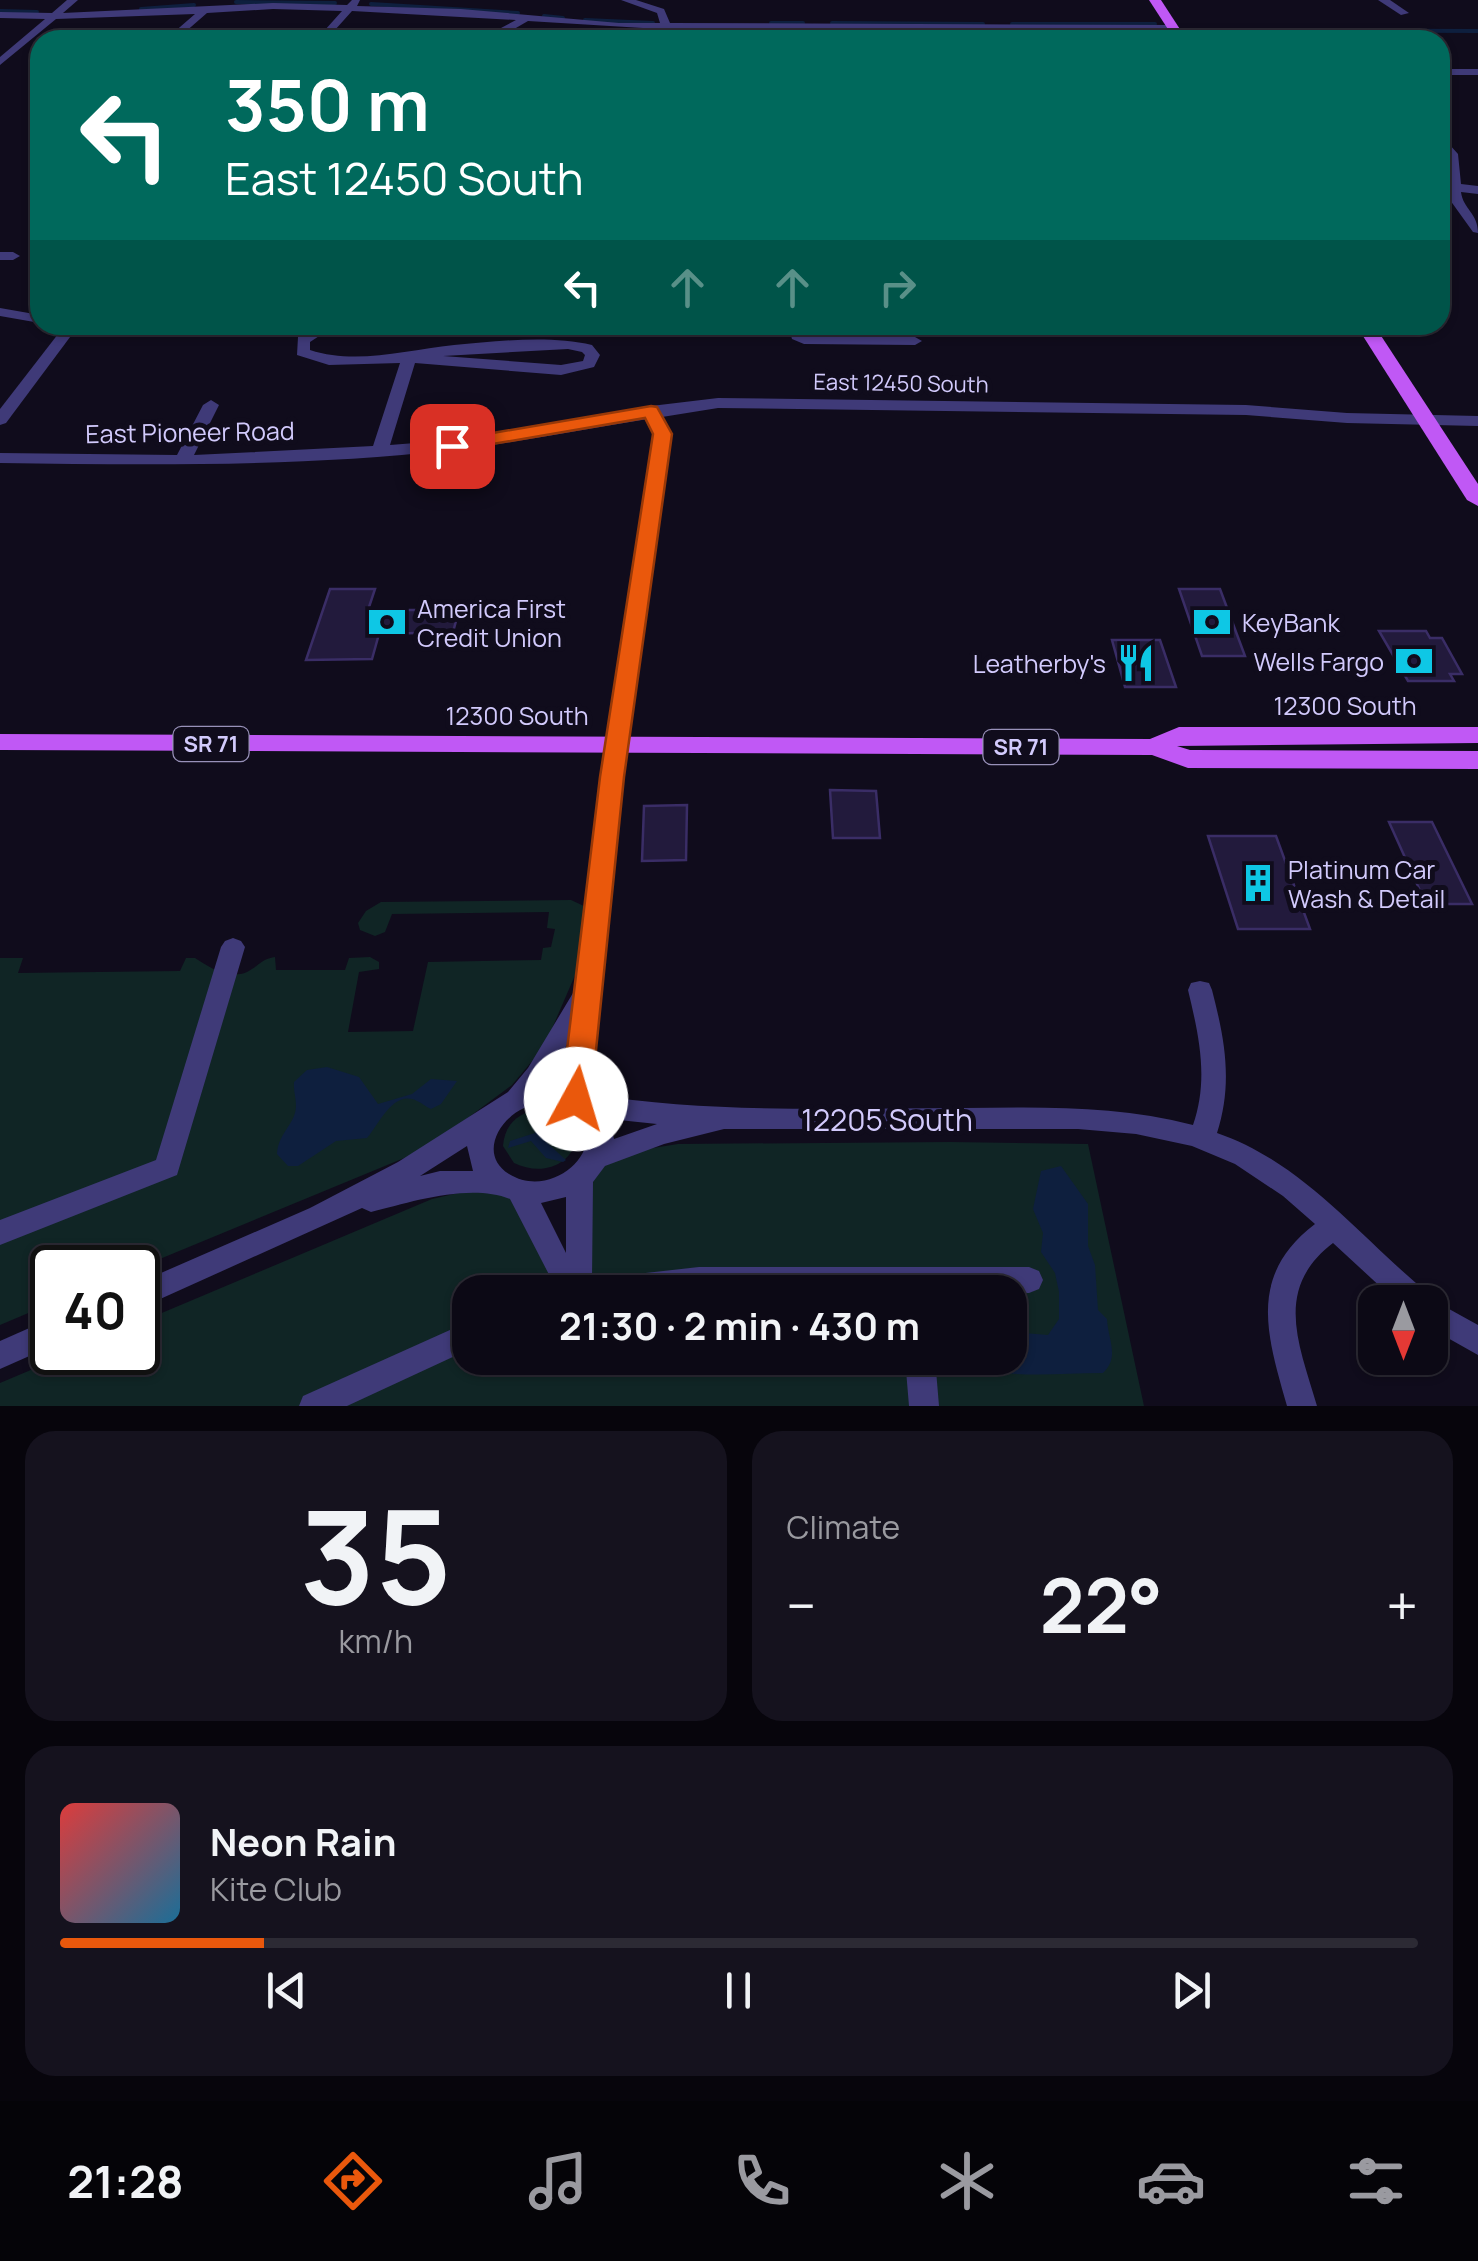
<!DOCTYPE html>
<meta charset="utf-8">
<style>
body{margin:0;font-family:Manrope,sans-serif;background:#15121e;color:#f1f3f6;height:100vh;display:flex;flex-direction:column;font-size:38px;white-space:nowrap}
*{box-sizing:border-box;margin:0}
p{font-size:32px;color:#9a9aa0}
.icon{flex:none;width:55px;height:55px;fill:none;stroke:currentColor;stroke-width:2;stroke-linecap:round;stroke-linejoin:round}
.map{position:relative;height:1406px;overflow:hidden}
.panel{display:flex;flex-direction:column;gap:25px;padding:25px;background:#07050c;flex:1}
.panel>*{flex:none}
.banner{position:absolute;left:30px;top:30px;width:1420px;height:305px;border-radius:30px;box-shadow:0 2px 8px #0004,0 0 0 2px #2c2a34;background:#00695c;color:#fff;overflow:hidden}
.needle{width:65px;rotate:180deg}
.tools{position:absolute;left:1358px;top:1285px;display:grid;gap:20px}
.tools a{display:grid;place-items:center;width:90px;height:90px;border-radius:20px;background:#0c0915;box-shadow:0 2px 8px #0004,0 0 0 2px #2c2a34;font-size:50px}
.speed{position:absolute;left:30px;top:1245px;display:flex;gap:20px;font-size:50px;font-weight:700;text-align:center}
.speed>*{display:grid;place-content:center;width:130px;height:130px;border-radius:50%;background:#0c0915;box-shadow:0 2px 8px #0004,0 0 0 2px #2c2a34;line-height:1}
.speed .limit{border:5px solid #111;border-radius:15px;background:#fff;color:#111}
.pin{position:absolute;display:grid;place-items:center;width:85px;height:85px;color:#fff;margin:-42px;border-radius:20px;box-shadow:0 5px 15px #0006}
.me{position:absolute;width:110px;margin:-55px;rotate:6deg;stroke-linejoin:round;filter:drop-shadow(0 0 8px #0008)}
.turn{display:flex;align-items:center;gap:35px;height:210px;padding:0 30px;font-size:45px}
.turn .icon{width:130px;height:130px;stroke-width:2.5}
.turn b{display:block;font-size:70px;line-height:85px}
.lanes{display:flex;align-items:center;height:95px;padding:0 30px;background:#0003;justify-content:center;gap:50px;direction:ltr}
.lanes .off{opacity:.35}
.big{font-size:75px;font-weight:700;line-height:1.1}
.panel .tile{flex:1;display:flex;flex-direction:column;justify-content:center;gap:15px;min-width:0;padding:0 35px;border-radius:30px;background:#15121e}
.panel .dial{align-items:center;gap:0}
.dial b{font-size:130px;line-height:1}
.song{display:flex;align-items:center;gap:30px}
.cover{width:120px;height:120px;border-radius:15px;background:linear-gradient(135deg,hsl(0 70% 55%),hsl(200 70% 35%))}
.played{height:10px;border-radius:5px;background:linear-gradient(90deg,#ea580c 15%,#2c2a34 15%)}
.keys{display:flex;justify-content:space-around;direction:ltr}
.heat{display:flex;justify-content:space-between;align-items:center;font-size:55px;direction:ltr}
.panel .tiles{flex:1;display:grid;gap:25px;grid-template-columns:1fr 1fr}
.tile:last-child{grid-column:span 2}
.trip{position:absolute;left:452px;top:1275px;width:575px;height:100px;border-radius:30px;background:#0c0915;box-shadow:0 2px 8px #0004,0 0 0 2px #2c2a34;font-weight:700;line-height:100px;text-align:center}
.tab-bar{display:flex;height:160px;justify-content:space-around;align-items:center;background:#050408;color:#9a9aa0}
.tab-bar .icon{width:70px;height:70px}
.tab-bar .current{color:#ea580c}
.tab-bar b{font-size:45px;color:#f1f3f6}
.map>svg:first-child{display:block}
.green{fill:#102525}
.water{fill:#0e1f3e}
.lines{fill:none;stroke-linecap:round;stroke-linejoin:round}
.stream{stroke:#0e1f3e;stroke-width:4}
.building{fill:#221a3c;stroke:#3a2d66;stroke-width:2.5}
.minor{fill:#3f3a78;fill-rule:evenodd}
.major{fill:#c058f5;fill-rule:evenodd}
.route{fill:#ea580c;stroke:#983908;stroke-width:2.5}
.labels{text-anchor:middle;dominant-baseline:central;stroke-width:10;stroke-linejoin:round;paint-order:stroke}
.far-street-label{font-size:22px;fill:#d2cafc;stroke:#100c1c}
.shield{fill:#100c1c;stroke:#9891b9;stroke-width:2.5}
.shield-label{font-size:22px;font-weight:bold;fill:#d2cafc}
.street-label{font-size:25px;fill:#d2cafc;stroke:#100c1c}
.poi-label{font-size:25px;fill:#d2cafc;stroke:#100c1c;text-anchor:start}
.near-street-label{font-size:30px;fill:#d2cafc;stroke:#100c1c}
</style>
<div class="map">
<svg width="1478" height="1406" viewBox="0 0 1478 1406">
<rect width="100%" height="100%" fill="#100c1c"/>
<!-- green -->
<g class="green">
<path d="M571,900L586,907L579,966L544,1047L512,1085L426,1149L138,1268H52V1303L0,1325V958H23L18,973L180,971L186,958H195C209,967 228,980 247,972C259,966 261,959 275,957L276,970H345L349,958L370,957L379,962V969L359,972L348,1032L413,1031L428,962L541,960L543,948L551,947L555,929L547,928L549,912L392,914L385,932L375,936L360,930L358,923L366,911L381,902Z"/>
<path d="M539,1108H551L570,1118L578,1136C571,1167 541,1176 514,1163L503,1146C505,1123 518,1114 539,1108Z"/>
<polygon points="950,1142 1088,1144 1144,1406 0,1406 0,1383 71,1353 138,1352 138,1323 432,1199 502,1183 574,1292 470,1292 470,1358 1010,1358 1010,1292 576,1292 597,1157 678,1144"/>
</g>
<!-- water -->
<g class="water">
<path d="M327,1067L359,1077L378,1104L412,1094L431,1079L457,1081L441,1104L431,1109C426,1107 422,1103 417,1101C393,1089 379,1125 367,1138L336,1141L298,1166H288L277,1154C278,1137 288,1130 294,1116C299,1104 293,1094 294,1082L307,1070Z"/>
<polygon points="537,1112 543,1116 542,1134 558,1130 573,1132 572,1136 545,1141 566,1160 563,1162 546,1158 531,1141 508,1148 510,1141 535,1133 533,1115"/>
<path d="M1061,1166L1088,1204V1246L1095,1265L1098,1310L1107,1319C1108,1340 1120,1357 1103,1373C1062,1373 1025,1378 985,1370L984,1358H1010V1337L1024,1333L1048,1335L1059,1319V1292L1055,1273L1041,1252L1043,1233L1033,1209L1041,1171Z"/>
</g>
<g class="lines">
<!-- stream -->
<g class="stream">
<polyline points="236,2 335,3"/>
<polyline points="371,4 518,13"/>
<polyline points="141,9 194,5"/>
<polyline points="0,11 37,12"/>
<polyline points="544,16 563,18"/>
<polyline points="585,20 653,23"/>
<polyline points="771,23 803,23"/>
<polyline points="832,23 983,24"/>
<polyline points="1012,24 1155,24"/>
<polyline points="1193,30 1478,31"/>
</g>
</g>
<!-- building -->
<g class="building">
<polygon points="330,589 375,589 368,610 459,610 453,632 379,634 372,659 306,660"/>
<polygon points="1179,589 1220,589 1245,656 1202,656"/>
<polygon points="1379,631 1426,631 1430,638 1442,638 1462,674 1450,674 1454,681 1408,681"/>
<polygon points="1112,640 1160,640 1176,687 1125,687"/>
<polygon points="830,790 876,791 880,838 833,838"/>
<polygon points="687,805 686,860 642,861 644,806"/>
<polygon points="1389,822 1432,822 1472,904 1426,904"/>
<polygon points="1208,836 1276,836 1310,929 1238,929"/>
</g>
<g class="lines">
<!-- minor -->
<g class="minor">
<polygon points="67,0 78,0 63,13 273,3 347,5 352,0 360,0 357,6 461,9 619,23 660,23 657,13 621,0 636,0 664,9 670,23 1173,25 1178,28 1173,31 669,29 668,40 660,40 659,29 528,21 509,32 504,40 494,40 501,28 516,20 352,11 326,40 316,40 342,11 273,9 207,13 176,40 165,40 195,14 56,19 0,65 0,57 45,19 0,18 0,12 52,13"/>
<polygon points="1378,0 1390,0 1409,13 1401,15"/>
<rect x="1440" y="69" width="38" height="6"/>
<path d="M1440,134L1458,154L1461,184L1478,186V194L1461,192C1463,209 1478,213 1478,233L1473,232L1450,200L1449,190L1440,189V181L1448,182L1446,154L1440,145Z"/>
<polygon points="0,252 13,252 20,256 13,260 0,260"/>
<polygon points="0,308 40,315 40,323 0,316"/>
<polygon points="65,325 79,325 6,423 0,425 0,409"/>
<path d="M319,325H336L310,342V350C356,365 406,350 454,345C497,341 550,335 592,345L600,355L594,367L561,375L415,363L390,445L453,440L651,406L718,398L1246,405L1347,413L1478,416V426L1347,423L1246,415L718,408L662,417L671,444L626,745L589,1094C713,1114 840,1108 964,1108C1042,1107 1117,1105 1193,1125C1209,1079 1199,1036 1188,990L1191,983L1200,981L1209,983L1212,990C1225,1040 1233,1083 1217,1133C1304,1163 1359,1237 1428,1293L1431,1299L1478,1325V1355L1430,1328V1302H1397L1333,1243C1273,1289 1299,1344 1317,1406H1287C1267,1335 1247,1276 1315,1224L1283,1196L1235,1164L1192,1146L1136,1134L1078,1129H724L664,1144L605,1166L593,1182L592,1279L699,1267H1029L1039,1271L1043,1280L1039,1289L1029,1293L558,1292L510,1199C469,1183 412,1202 371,1212L362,1208L138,1309V1283L310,1208L398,1162L508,1092L528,1068L576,988L606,745L655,444L648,419C583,429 517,443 451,450C302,467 150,465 0,463V453L177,455L203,405L211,400L219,405L194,455L373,446L400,363L329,365L297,355L298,337ZM568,349L582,352L585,355L583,361L561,365L443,356ZM570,1039L565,1085L547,1081ZM546,1101C633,1121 562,1207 509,1174C479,1155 498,1120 524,1108C530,1105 539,1103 546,1101ZM609,1119L657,1124L614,1139ZM467,1146L473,1171H440L420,1176ZM566,1197V1253L541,1203Z"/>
<polygon points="788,325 802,325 807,336 915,337 922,341 915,345 804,344 792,339"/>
<polygon points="1245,325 1368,325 1374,329 1367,333 1252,329"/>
<polygon points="233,938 241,941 245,947 177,1175 0,1245 0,1220 156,1160 221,947 225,941"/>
<polygon points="52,1318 52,1346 0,1369 0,1341"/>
<polygon points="470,1321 470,1349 347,1406 299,1406 303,1396"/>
<polygon points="905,1358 935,1358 939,1406 909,1406"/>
</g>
<!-- major -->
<g class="major">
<polygon points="1149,0 1161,0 1187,40 1175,40"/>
<polygon points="1356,325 1374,325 1478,484 1478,506 1467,500"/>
<polygon points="1179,727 1478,727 1478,743 1177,746 1190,750 1478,751 1478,769 1188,768 1152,755 0,750 0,734 1150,739"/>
</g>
</g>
<!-- route -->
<polygon class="route" points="651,406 657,407 672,434 624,777 591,1099 586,1107 576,1111 566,1107 561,1099 600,777 653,434 645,418 452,451 443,446 452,440"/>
<!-- icons -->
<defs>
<g id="bank-bare" transform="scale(3)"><path d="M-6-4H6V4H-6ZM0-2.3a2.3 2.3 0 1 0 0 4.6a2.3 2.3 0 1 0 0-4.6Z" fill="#0ec7e5" stroke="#100c1c" stroke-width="2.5" paint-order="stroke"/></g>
<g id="restaurant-bare" transform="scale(3)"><path d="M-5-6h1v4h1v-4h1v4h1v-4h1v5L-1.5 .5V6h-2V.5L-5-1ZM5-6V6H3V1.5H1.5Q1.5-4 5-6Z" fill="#0ec7e5" stroke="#100c1c" stroke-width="2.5" paint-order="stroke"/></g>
<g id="building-bare" transform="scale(3)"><path d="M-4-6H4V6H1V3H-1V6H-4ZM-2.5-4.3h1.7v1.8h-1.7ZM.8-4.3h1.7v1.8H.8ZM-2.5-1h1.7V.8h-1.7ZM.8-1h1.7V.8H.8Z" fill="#0ec7e5" stroke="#100c1c" stroke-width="2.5" paint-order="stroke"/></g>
</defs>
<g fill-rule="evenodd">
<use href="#bank-bare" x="387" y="622"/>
<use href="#bank-bare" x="1212" y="622"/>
<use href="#bank-bare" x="1414" y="661"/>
<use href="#restaurant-bare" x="1136" y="663"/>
<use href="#building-bare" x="1258" y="883"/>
</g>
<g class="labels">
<!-- far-street labels -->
<g class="far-street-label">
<text transform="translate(901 383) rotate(1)">East 12450 South</text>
</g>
<!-- shield labels -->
<g class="shield">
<rect x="173.5" y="727" width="75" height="34" rx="8"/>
<rect x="983.5" y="730" width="75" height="34" rx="8"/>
</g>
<g class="shield-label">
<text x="211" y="744">SR 71</text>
<text x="1021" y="747">SR 71</text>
</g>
<!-- street labels -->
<g class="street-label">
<text transform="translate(190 432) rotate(-1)">East Pioneer Road</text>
<text x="1345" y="705">12300 South</text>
<text x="517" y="715">12300 South</text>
</g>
<!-- poi labels -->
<g class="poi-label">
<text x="417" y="608">America First<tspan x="417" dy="29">Credit Union</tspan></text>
<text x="1242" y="622">KeyBank</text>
<text x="1384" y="661" text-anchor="end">Wells Fargo</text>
<text x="1106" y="663" text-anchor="end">Leatherby's</text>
<text x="1288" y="869">Platinum Car<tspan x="1288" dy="29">Wash &amp; Detail</tspan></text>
</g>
<!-- near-street labels -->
<g class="near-street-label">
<text x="887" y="1119">12205 South</text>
</g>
</g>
</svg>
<div class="tools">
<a><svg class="needle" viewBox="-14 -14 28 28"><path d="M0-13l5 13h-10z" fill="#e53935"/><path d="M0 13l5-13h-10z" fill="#9a9aa0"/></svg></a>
</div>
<div class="speed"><div class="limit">40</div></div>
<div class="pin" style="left:452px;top:446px;background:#d93025"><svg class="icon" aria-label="arrive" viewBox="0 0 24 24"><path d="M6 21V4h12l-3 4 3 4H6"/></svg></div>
<svg class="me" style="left:576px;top:1099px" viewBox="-20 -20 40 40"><circle r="19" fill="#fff"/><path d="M0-13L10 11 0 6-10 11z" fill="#ea580c"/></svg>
<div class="trip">21:30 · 2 min · 430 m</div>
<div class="banner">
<div class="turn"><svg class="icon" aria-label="left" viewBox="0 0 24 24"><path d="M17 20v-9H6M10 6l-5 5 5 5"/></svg><div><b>350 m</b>East 12450 South</div></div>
<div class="lanes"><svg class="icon" aria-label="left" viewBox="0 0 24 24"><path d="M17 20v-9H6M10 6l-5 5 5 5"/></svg><svg class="icon off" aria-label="ahead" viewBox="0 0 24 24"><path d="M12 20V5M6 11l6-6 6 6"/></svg><svg class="icon off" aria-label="ahead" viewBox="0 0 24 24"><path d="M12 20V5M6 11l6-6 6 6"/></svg><svg class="icon off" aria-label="right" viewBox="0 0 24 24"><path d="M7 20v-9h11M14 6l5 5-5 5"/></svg></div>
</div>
</div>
<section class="panel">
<div class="tiles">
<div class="tile dial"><b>35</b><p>km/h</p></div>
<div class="tile"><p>Climate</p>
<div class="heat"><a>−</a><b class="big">22°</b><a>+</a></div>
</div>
<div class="tile">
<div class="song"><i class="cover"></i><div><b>Neon Rain</b><p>Kite Club</p></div></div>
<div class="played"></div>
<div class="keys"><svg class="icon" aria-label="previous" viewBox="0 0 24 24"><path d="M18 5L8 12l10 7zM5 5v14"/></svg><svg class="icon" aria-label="pause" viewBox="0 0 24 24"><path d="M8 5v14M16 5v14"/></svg><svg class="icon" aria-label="next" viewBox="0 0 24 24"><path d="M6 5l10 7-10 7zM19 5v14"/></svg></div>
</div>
</div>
</section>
<nav class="tab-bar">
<b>21:28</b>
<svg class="icon current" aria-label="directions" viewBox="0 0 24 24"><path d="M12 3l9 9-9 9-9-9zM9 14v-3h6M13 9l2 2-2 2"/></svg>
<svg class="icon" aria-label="music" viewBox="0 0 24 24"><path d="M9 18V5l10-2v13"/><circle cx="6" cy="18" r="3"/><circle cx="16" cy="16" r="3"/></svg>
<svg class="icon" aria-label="phone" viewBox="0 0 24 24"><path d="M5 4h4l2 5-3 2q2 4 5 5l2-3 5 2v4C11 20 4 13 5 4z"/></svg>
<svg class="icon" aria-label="climate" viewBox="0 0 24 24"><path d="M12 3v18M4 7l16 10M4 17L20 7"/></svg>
<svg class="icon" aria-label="car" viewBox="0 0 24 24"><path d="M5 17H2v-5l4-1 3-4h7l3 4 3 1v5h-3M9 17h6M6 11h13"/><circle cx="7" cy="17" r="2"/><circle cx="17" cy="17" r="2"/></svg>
<svg class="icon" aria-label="filters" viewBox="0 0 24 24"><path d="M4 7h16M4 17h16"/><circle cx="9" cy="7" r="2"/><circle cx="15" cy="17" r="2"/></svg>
</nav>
